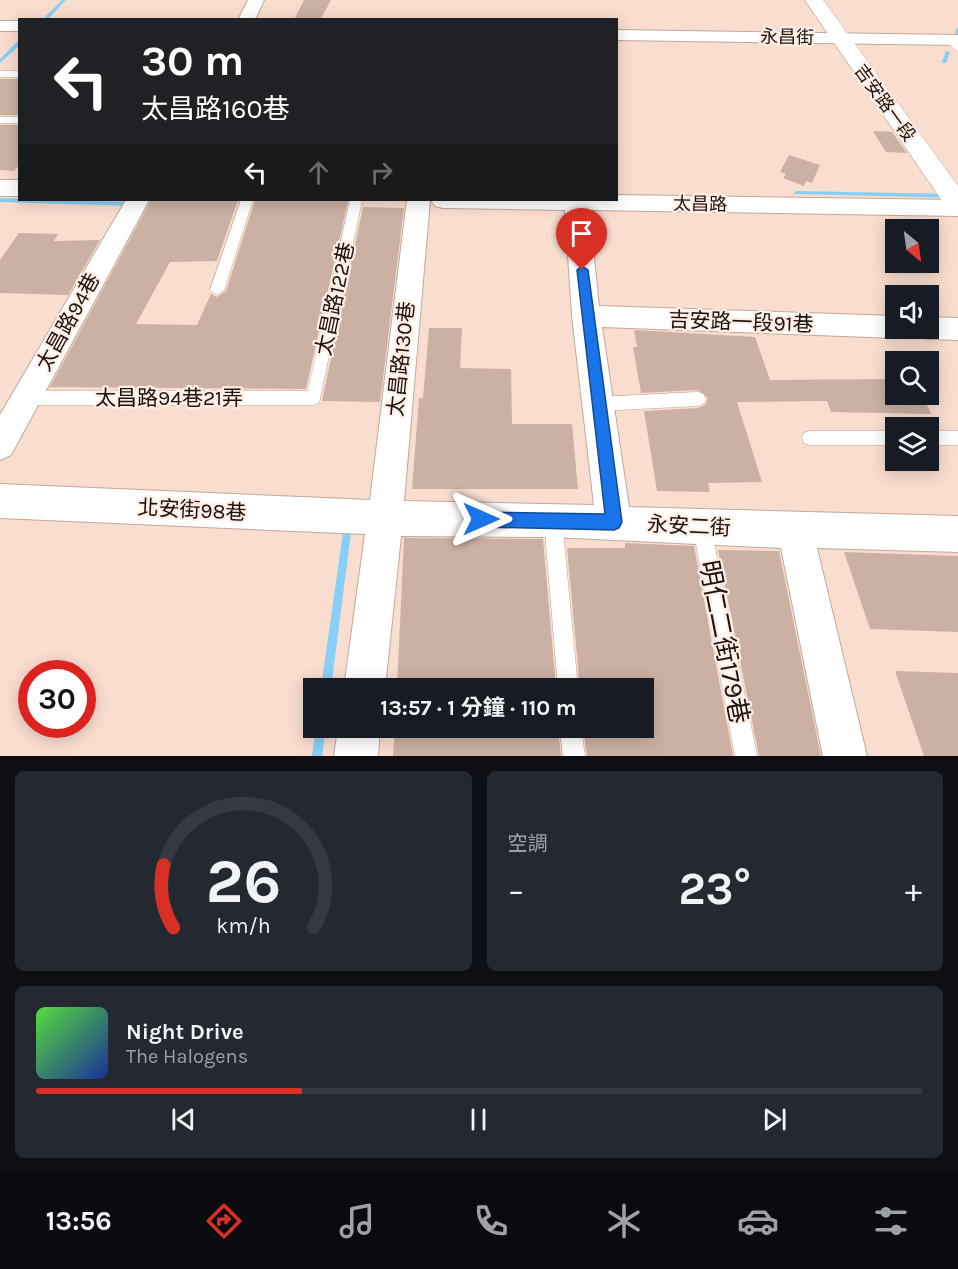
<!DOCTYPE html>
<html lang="zh-TW">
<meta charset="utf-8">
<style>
body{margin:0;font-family:Karla,"Noto Sans TC",sans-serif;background:#242831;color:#f1f3f6;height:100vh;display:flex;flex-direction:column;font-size:22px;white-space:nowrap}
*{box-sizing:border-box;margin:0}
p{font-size:20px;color:#9ea1a6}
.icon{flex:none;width:33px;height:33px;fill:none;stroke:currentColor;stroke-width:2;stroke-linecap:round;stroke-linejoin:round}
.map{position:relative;height:756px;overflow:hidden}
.side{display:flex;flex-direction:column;gap:15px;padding:15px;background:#0d0f14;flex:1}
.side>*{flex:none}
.top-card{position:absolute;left:18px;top:18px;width:600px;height:183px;border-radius:0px;box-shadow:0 3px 15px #0003;background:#202124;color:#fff;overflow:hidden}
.needle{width:39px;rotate:151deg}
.fabs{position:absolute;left:885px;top:219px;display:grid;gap:12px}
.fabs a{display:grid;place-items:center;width:54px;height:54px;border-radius:0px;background:#171b24;box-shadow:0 3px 15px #0003;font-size:30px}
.speed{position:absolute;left:18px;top:660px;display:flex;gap:12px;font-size:30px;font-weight:700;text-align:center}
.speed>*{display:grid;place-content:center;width:78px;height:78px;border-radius:50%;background:#171b24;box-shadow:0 3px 15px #0003;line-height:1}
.speed .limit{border:9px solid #d22;background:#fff;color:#111}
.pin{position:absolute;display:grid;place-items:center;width:51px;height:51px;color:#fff;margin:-62px -26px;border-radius:50% 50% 50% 0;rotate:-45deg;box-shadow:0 0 6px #0007}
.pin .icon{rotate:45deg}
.me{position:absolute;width:66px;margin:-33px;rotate:90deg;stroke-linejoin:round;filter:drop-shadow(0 0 4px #0008)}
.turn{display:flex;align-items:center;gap:21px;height:126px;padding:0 24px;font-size:27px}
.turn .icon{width:78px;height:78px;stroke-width:2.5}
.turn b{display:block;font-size:42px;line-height:51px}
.lanes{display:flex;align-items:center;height:57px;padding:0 24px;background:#0003;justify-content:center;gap:30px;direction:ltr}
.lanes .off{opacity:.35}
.big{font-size:45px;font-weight:700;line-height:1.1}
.side .tile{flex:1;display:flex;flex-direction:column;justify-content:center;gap:9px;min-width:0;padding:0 21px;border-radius:9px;background:#242831}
.side .dial{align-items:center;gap:0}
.dial svg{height:156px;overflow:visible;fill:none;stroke:#363941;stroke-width:7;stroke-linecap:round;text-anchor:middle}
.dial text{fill:#f1f3f6;stroke:none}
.song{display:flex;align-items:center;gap:18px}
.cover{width:72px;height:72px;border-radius:9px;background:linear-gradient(135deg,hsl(110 70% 55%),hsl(230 70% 35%))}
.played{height:6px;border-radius:3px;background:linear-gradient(90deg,#d93025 30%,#363941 30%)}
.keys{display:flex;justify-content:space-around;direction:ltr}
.heat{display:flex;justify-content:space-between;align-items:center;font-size:33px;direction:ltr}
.side .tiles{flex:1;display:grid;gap:15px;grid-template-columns:1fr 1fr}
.tile:last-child{grid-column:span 2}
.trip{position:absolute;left:303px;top:678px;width:351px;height:60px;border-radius:0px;background:#171b24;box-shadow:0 3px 15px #0003;font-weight:700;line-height:60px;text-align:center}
.dock{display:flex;height:96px;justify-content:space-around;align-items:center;background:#090b0e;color:#9ea1a6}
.dock .icon{width:42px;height:42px}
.dock .current{color:#d93025}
.dock b{font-size:27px;color:#f1f3f6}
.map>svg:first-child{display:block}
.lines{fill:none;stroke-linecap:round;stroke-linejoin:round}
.stream{fill:#88cff8;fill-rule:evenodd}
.building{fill:#cbb1a3}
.lane-casing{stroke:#c1a899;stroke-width:1}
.street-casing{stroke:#c1a899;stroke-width:2}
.secondary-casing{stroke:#c1a899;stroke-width:1}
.lane{fill:#fff;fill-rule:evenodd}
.street{fill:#fff;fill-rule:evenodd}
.secondary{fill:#fff;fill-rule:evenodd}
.route{fill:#1a73e8;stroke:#114b97;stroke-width:1.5}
.labels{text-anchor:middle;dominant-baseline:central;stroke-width:4.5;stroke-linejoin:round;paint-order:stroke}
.far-street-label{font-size:18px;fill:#1c130e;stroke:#feeee5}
.street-label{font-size:21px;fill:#1c130e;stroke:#feeee5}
.near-street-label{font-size:26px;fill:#1c130e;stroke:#feeee5}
</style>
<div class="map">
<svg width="958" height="756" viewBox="0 0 958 756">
<rect width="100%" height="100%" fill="#f9decf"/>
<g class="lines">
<!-- stream -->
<g class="stream">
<polygon points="62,0 66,0 47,20 42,20"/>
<polygon points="958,28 958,38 956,39 954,38 956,29"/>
<polygon points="18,41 20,41 20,45 0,63 0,59"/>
<polygon points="946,51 950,52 946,63 942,63 942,62"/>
<polygon points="797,191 958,194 958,198 795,194 794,193"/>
<polygon points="0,198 131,202 134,204 131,206 0,202"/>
<polygon points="348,521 351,522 352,525 331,688 321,688 344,525 345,522"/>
<polygon points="316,728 326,728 322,756 312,756"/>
</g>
</g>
<!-- building -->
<g class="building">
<polygon points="304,0 331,0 320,20 294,20"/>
<rect x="0" y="79" width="20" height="36"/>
<polygon points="0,125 20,125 20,164 14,171 0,170"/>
<polygon points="873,131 892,132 907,153 886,152"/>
<polygon points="789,155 820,165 812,183 806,181 804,186 783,178 786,174 780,172"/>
<polygon points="151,200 238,200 217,261 170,262 136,324 197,325 211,294 217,297 226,291 255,200 348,201 306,389 50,387"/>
<polygon points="363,207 404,208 380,402 322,401"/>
<polygon points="19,233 58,234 54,241 100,240 68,295 0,293 0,260"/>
<polygon points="429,328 462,328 460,368 511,369 512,424 572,424 578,489 412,489 419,398 423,398"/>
<polygon points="634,330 755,337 770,380 896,379 896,394 922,394 931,414 831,412 827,401 737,402 762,482 708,483 710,492 657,491 644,411 698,408 705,405 708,398 698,390 641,393 633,347 637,347"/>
<polygon points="404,538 543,539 556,688 397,688"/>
<polygon points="625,543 694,546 733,756 587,756 583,728 651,728 645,688 580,688 567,548 625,548"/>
<polygon points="718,550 779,551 821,756 759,756"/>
<polygon points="844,552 958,556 958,632 870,629"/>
<polygon points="895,671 958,673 958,756 924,756"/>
<polygon points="395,728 558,728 561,756 393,756"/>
</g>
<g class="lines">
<!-- lane casing -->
<g class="lane-casing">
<g id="lane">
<polygon points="947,38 953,38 958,44 958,53 947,42"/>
<rect x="0" y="71" width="20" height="6"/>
<rect x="0" y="117" width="20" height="6"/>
<polygon points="241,200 253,200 224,290 217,295 210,290"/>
<polygon points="350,200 362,200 319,403 314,405 25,405 20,403 17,398 20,393 25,391 308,391"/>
<polygon points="698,392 703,394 706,399 703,404 698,406 598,411 593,409 590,404 593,399 598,397"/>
<polygon points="810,431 896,431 896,445 810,445 804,443 802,438 804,433"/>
<rect x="928" y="431" width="30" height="14"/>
<polygon points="553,511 559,514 562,520 578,688 558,688 544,520 547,514"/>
<polygon points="702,519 708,522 711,528 757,756 735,756 693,528 696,522"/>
<polygon points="560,728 581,728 585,756 563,756"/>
</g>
</g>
<!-- street casing -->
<g class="street-casing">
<g id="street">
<polygon points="248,0 264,0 255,20 238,20"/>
<rect x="0" y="21" width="20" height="10"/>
<polygon points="616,30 958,35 958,45 616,40"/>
<rect x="0" y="180" width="20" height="16"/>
<polygon points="616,195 958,200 958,216 589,210 599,306 896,316 896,328 909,328 906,335 896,338 602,327 629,507 958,516 958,552 817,548 867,756 823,756 781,548 553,537 401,536 385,688 344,688 365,534 0,518 0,484 370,500 407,200 430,200 404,501 594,505 572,316 565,210 443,208 435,206 431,200 616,200"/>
<polygon points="126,200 149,200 11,455 0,460 0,415"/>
<polygon points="928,317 958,318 958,340 928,339 918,336 914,328 928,328"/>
<polygon points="338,728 380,728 378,756 334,756"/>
</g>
</g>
<!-- secondary casing -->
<g class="secondary-casing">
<polygon id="secondary" points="805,0 823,0 958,186 958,214 949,211"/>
</g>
<!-- lane -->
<use href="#lane" class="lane"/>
<!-- street -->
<use href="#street" class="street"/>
<!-- secondary -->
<use href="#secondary" class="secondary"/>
</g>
<!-- route -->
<polygon class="route" points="582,266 588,270 622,522 619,528 614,530 481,527 475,525 473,519 475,514 481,512 605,514 577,270"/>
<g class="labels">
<!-- far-street labels -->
<g class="far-street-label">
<text transform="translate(787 37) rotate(1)">永昌街</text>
<text transform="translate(885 103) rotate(54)">吉安路一段</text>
<text transform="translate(700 204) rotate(1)">太昌路</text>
</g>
<!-- street labels -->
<g class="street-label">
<text transform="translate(335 299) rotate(-78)">太昌路122巷</text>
<text transform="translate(68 322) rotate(-61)">太昌路94巷</text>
<text transform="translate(741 322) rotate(2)">吉安路一段91巷</text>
<text transform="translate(401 359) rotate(-84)">太昌路130巷</text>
<text x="169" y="398">太昌路94巷21弄</text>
<text transform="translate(192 510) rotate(3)">北安街98巷</text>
<text transform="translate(689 526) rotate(3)">永安二街</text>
</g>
<!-- near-street labels -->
<g class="near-street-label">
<text transform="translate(724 642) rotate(79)">明仁二街179巷</text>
</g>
</g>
</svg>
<div class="fabs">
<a><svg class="needle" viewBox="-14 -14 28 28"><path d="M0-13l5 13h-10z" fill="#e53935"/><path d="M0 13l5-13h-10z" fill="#9ea1a6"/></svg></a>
<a><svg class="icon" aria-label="sound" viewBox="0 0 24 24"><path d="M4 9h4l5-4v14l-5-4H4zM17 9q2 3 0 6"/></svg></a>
<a><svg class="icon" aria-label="search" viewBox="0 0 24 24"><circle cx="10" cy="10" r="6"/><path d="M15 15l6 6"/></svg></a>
<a><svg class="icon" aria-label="layers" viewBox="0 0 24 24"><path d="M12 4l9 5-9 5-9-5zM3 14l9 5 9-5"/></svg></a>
</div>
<div class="speed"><div class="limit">30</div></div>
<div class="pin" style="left:582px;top:270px;background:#d93025"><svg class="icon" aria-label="arrive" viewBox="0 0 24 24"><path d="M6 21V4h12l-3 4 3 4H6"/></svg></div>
<svg class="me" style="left:481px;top:519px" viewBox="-20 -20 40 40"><path d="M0-17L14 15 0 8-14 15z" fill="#1a73e8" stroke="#fff" stroke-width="4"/></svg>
<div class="trip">13:57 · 1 分鐘 · 110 m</div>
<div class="top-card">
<div class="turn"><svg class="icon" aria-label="left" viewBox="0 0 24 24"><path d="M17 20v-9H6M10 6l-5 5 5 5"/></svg><div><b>30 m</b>太昌路160巷</div></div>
<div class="lanes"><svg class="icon" aria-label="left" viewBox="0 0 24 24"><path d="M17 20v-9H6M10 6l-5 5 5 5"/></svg><svg class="icon off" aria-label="ahead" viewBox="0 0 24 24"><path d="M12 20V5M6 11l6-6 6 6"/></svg><svg class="icon off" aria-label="right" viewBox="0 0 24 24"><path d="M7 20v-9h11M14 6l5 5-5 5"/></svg></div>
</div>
</div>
<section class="side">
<div class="tiles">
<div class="tile dial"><svg viewBox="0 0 100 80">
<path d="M14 69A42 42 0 1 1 86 69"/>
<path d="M14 69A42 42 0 0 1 9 37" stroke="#d93025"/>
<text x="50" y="56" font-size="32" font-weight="700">26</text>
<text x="50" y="72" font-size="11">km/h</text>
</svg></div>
<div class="tile"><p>空調</p>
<div class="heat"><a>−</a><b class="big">23°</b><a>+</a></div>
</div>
<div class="tile">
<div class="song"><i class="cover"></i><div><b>Night Drive</b><p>The Halogens</p></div></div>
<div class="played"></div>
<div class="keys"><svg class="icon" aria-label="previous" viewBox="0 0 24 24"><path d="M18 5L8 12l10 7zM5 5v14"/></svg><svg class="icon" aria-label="pause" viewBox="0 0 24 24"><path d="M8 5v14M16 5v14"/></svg><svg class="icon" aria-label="next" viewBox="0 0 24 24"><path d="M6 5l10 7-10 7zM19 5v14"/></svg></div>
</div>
</div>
</section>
<nav class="dock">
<b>13:56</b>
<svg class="icon current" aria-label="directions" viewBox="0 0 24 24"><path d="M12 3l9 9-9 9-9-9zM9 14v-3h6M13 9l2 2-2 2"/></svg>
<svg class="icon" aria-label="music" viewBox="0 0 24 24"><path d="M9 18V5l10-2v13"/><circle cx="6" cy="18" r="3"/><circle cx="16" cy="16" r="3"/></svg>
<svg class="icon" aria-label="phone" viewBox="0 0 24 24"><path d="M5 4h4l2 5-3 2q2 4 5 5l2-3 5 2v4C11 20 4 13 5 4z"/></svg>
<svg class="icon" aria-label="climate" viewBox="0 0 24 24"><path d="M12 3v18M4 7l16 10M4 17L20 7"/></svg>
<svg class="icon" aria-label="car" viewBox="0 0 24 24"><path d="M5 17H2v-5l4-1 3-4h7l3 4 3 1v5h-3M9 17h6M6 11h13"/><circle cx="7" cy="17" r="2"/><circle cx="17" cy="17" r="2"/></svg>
<svg class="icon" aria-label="filters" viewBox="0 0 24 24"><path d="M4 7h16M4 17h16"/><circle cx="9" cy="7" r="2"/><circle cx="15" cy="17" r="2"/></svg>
</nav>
